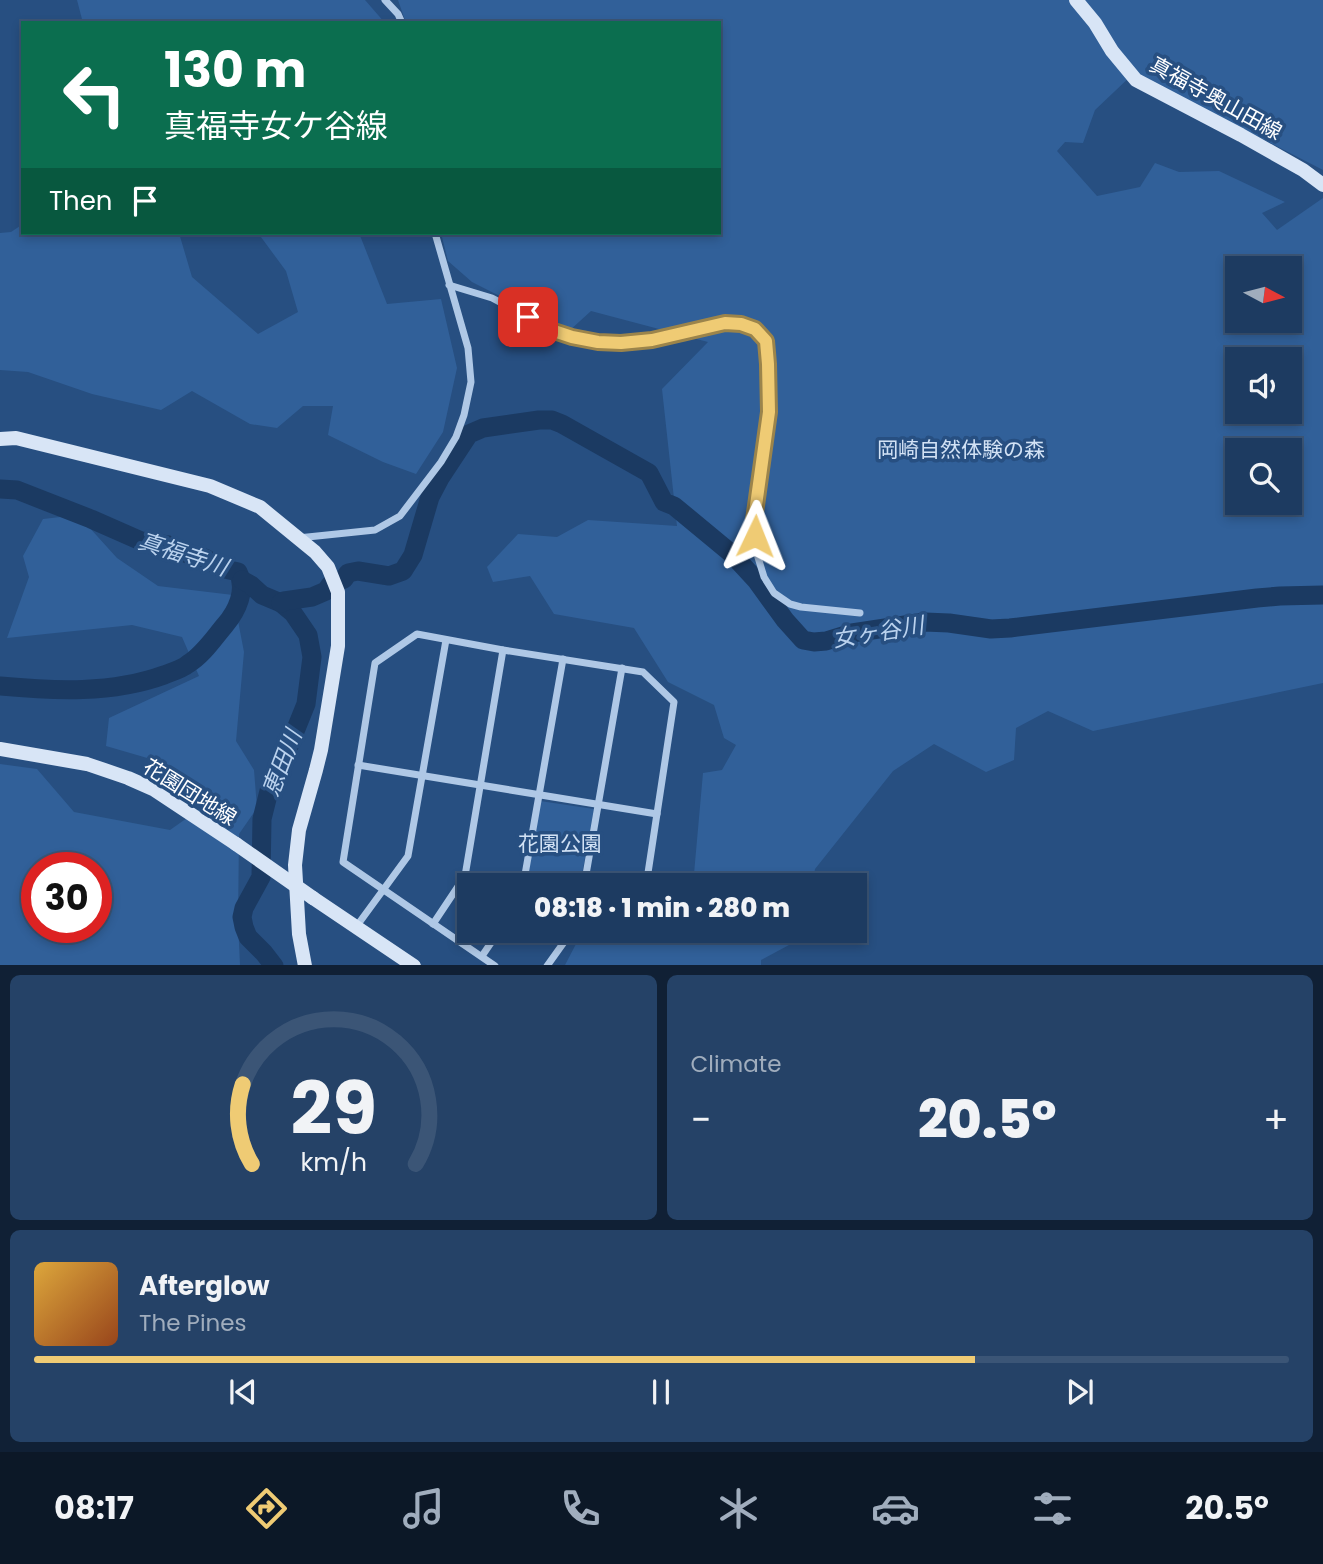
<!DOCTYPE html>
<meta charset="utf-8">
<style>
body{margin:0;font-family:Poppins,"Noto Sans JP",sans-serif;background:#254267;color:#f1f3f6;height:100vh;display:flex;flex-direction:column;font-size:26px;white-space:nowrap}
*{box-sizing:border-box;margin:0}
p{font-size:23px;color:#a0adbd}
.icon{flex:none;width:38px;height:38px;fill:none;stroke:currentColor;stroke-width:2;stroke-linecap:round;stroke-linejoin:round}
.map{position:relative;height:965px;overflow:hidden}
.sheet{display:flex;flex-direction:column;gap:10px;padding:10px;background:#102035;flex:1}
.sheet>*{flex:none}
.hud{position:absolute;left:21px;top:21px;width:700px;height:214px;border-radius:0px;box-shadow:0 4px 10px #0003,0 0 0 2px #3b5576;background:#0b6e4f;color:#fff;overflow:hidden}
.needle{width:46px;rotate:97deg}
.controls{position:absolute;left:1225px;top:256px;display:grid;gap:14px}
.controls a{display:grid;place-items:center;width:77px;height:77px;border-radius:0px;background:#1d3b61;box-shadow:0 4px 10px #0003,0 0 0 2px #3b5576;font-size:35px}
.speed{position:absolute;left:21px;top:852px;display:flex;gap:14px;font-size:35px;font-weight:700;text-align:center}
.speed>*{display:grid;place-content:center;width:91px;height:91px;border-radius:50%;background:#1d3b61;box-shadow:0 4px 10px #0003,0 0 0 2px #3b5576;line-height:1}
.speed .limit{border:10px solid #d22;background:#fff;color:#111}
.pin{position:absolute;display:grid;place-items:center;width:60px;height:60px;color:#fff;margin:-30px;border-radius:14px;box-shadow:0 4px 10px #0006}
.me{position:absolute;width:77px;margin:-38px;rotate:2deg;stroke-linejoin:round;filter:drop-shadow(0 0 5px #0008)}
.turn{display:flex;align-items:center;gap:24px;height:147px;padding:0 28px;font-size:32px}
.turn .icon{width:91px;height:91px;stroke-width:2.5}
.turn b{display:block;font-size:49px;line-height:60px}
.then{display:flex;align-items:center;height:66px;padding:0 28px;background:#0003;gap:14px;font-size:26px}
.big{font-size:52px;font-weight:800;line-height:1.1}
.sheet .card{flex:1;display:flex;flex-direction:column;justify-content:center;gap:10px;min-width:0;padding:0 24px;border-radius:10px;background:#254267}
.sheet .dial{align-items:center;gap:0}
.dial svg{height:182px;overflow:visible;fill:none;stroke:#3b5576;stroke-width:7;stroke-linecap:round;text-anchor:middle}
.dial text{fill:#f1f3f6;stroke:none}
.song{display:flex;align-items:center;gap:21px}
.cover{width:84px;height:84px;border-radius:10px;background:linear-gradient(135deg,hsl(40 70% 55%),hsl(20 70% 35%))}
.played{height:7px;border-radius:4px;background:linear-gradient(90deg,#efcb74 75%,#3b5576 75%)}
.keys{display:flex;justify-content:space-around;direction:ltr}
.heat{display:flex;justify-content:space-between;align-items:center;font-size:38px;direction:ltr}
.sheet .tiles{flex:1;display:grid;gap:10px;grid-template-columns:1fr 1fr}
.card:last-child{grid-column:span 2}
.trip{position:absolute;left:457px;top:873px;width:410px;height:70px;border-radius:0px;background:#1d3b61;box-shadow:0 4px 10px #0003,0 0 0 2px #3b5576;font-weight:800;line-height:70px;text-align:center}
.tab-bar{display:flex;height:112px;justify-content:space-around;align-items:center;background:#0c1827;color:#a0adbd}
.tab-bar .icon{width:49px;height:49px}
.tab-bar .selected{color:#efcb74}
.tab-bar b{font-size:32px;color:#f1f3f6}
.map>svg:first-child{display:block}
.green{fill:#316099;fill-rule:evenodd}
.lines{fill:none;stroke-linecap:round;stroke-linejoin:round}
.river{stroke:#1b3a62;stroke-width:19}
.street{stroke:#afc8e6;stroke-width:7}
.secondary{stroke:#d8e5f6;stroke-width:14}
.secondary-bridge{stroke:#d8e5f6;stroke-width:14}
.route-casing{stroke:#9b844b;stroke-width:18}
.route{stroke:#efcb74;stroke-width:12}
.labels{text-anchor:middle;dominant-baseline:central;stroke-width:7;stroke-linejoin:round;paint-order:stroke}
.street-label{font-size:21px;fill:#fff;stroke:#274f81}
.park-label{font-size:21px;fill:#d2e2f5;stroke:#274f81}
.water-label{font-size:23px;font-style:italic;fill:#bad2ee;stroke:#274f81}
</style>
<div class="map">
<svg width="1323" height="966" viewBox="0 0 1323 966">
<rect width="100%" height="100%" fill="#274f81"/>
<!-- green -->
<g class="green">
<polygon points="77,0 365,0 385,23 83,23"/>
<path d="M398,0H1323V170L1134,73L1095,110L1083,143L1065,142L1057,151L1097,196L1140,187L1155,163L1179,172L1219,171L1285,202L1262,213L1277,230L1323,198V683L1093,731L1048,711L1016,728L1014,760L986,772L934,744L893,771L815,869L812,885H693L703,773L722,770L736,745L724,738L714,705L668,682L634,628L554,614L530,576L493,582L487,567L518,534L557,537L588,520L677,526L662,389L708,342L591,311L569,331L472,282L448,261L441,233H719V23H406ZM1237,268H1290V320H1237ZM1237,359H1290V411H1237ZM1237,450H1290V502H1237Z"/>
<polygon points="23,224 23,233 179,233 192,277 258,334 298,312 286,271 258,233 359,233 387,304 441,299 457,368 443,432 416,474 383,462 328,435 333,406 303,406 277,428 250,424 192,391 161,410 92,394 28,372 0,370 0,233 11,232"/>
<path d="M78,515L117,558L158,586L233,595L244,652L236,741L254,770L257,808L239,834L238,922L240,965H0V764L37,769L74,812L170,830L207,804L161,762L106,746L109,718L199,676L182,637L132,625L7,638L29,577L23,556L43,519ZM37,868H96V928H37Z"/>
<polygon points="540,801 594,809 580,885 554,885 527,882"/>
<polygon points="587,931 642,931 673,934 675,931 803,931 802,938 761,960 761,965 565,965 576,944"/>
</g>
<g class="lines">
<!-- river -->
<g class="river">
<path d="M0,489L17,490L91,519L141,541L168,545L190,555L205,558L221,568L238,572C247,590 237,611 225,625C214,638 203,655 188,664C182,669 172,672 164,675C112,694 54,691 0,686"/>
<polyline points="242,580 251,585 262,595 281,603 293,613 308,635 312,657 306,704 285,756 271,783 262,819 261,877 244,908 242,917 244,927 248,937 264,953 274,966"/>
<polyline points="281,603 284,601 312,597 326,591 330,585 344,579 348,573 358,571 389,576 403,571 413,555 430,497 440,478 469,434 483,428 539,420 552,420 562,424 649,473 664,502 674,506 732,554 756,580 785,620 803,640 814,642 826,641 852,633 925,622 949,623 991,629 1010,628 1257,598 1280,596 1323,595"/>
</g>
<!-- street -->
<g class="street">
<polyline points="385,0 398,14 402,23"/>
<polyline points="449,285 492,298 554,331 572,337 599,342 621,343 652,340 725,323 741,324 756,329 766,341 768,364 769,412 754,520 756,551 764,577 774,593 790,604 801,607 860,613"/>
<polyline points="298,538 375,530 400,516 441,462 456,437 464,415 471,382 468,348 435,233"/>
<polyline points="358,765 657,814"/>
<polyline points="523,886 563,659"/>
<polyline points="584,886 622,668"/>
<polyline points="433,924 465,876 503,650"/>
<polyline points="356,927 408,856 446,640"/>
<polyline points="482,956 499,931"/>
<polyline points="495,966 343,862 375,663 417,634 503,650 643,672 674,702 646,886"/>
<polyline points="547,966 572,931"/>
</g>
<!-- secondary -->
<g class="secondary">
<polyline points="1076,0 1095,23 1112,51 1136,80 1241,135 1303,170 1323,185"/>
<polyline points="0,439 16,438 210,486 260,507 315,552 328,567 338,592 338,646 321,750 316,770 299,830 295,865 299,934 305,966"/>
<polyline points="0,749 87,764 128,778 153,789 236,844"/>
<polyline points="313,898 414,966"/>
</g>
<!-- secondary-bridge -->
<polyline class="secondary-bridge" points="236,844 313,898"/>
</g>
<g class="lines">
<!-- route casing -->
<g class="route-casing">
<polyline id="route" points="528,317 554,331 572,337 598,342 621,343 652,340 725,323 741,324 755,329 766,341 768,364 769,412 754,520 755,536"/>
</g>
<!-- route -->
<use href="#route" class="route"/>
</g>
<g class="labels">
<!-- street labels -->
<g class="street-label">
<text transform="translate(1216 98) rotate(29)">真福寺奥山田線</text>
<text transform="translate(190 792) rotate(32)">花園団地線</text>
</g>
<!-- park labels -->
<g class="park-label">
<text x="961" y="449">岡崎自然体験の森</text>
<text x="560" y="843">花園公園</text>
</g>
<!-- water labels -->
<g class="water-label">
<text transform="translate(183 554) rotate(18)">真福寺川</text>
<text transform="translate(878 632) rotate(-9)">女ヶ谷川</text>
<text transform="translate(282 763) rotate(-69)">恵田川</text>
</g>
</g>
</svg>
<div class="controls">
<a><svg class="needle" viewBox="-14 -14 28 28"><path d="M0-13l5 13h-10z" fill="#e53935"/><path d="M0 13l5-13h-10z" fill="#a0adbd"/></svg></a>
<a><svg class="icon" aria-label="sound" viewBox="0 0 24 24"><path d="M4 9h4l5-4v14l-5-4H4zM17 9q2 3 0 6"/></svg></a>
<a><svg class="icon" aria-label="search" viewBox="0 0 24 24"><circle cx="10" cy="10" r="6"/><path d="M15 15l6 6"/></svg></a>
</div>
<div class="speed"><div class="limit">30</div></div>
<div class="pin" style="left:528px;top:317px;background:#d93025"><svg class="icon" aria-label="arrive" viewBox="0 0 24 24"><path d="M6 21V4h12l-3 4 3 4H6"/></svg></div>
<svg class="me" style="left:755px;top:536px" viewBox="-20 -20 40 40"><path d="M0-17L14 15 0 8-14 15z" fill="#efcb74" stroke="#fff" stroke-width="4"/></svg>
<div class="trip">08:18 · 1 min · 280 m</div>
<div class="hud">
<div class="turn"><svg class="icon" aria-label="left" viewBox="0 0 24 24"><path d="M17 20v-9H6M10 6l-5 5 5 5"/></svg><div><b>130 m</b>真福寺女ケ谷線</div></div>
<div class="then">Then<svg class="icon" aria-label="arrive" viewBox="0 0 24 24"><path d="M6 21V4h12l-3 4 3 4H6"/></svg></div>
</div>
</div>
<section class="sheet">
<div class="tiles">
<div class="card dial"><svg viewBox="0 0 100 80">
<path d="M14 69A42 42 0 1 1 86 69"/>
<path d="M14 69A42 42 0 0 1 10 34" stroke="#efcb74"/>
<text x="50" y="56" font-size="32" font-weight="700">29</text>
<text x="50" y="72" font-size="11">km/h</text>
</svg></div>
<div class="card"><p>Climate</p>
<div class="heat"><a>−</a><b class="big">20.5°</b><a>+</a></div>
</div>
<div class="card">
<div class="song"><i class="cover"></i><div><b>Afterglow</b><p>The Pines</p></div></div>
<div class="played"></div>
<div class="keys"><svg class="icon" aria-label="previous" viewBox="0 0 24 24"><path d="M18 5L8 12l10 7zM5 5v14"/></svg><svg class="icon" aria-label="pause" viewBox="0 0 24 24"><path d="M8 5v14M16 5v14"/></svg><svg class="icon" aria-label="next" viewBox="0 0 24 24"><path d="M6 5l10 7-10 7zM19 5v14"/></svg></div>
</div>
</div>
</section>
<nav class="tab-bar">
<b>08:17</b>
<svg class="icon selected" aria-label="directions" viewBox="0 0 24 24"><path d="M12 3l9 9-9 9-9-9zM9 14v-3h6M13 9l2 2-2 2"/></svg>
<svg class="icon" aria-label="music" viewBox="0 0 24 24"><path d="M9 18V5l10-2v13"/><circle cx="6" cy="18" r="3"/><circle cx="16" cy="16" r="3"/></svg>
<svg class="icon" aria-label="phone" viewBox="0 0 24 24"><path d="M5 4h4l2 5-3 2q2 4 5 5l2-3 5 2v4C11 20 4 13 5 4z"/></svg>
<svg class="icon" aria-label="climate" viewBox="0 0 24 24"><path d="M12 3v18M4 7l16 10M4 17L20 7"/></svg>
<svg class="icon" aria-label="car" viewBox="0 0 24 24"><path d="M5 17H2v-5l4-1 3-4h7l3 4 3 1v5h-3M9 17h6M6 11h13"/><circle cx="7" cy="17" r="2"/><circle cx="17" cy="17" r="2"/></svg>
<svg class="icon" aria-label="filters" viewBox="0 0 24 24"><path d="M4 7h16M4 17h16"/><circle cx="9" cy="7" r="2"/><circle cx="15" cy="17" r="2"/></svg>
<b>20.5°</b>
</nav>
